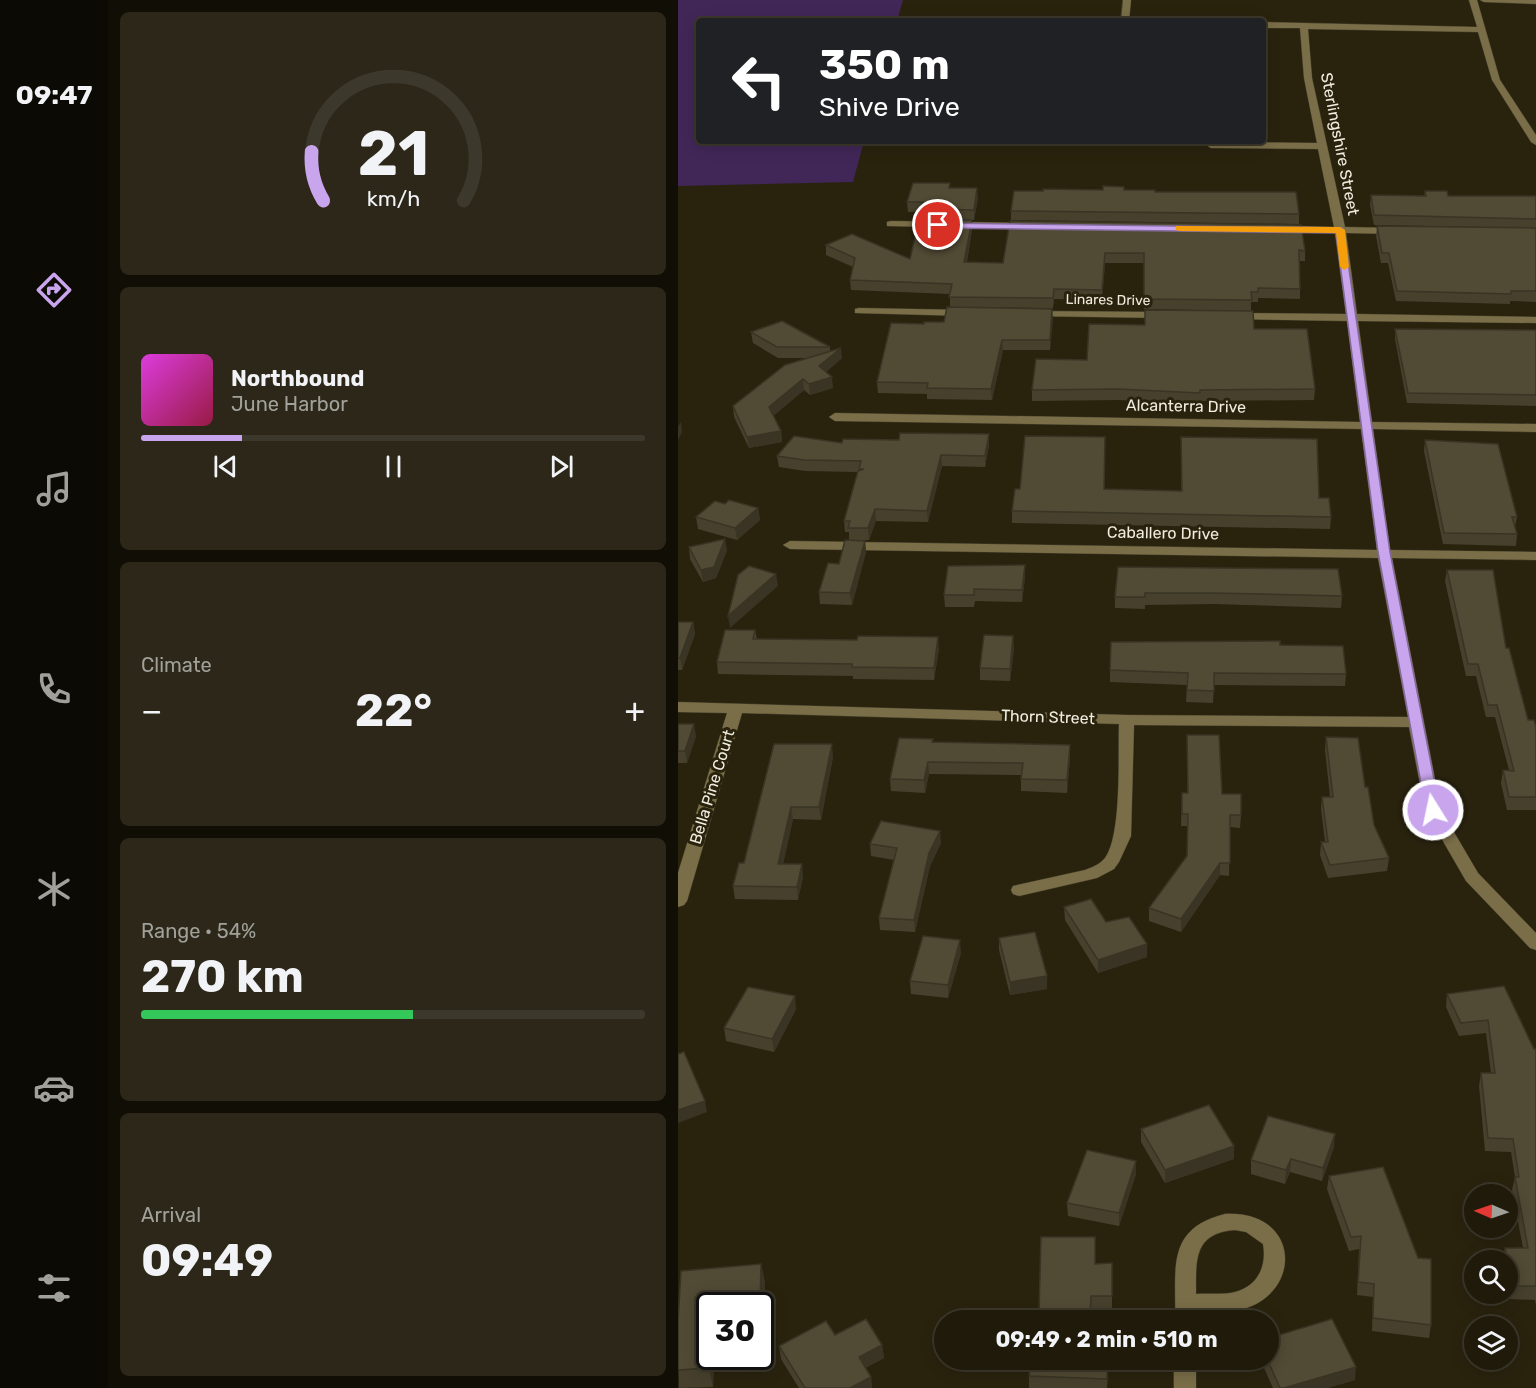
<!DOCTYPE html>
<meta charset="utf-8">
<style>
body{margin:0;font-family:Rubik,sans-serif;background:#2c2718;color:#f1f3f6;height:100vh;display:flex;flex-direction:column;font-size:22px;white-space:nowrap}
*{box-sizing:border-box;margin:0}
p{font-size:20px;color:#a1a19c}
.icon{flex:none;width:33px;height:33px;fill:none;stroke:currentColor;stroke-width:2;stroke-linecap:round;stroke-linejoin:round}
.map{position:relative;flex:1;overflow:hidden}
.sheet{display:flex;flex-direction:column;gap:12px;padding:12px;background:#110e06;width:570px}
.sheet>*{flex:none}
.top-card{position:absolute;left:18px;top:18px;width:570px;height:126px;border-radius:6px;box-shadow:0 3px 15px #0003,0 0 0 2px #3c382b;background:#202124;color:#fff;overflow:hidden}
.needle{width:39px;rotate:272deg}
.buttons{position:absolute;left:786px;top:1184px;display:grid;gap:12px}
.buttons a{display:grid;place-items:center;width:54px;height:54px;border-radius:50%;background:#1f1a0a;box-shadow:0 3px 15px #0003,0 0 0 2px #3c382b;font-size:30px}
.speed{position:absolute;left:18px;top:1292px;display:flex;gap:12px;font-size:30px;font-weight:700;text-align:center}
.speed>*{display:grid;place-content:center;width:78px;height:78px;border-radius:50%;background:#1f1a0a;box-shadow:0 3px 15px #0003,0 0 0 2px #3c382b;line-height:1}
.speed .limit{border:3px solid #111;border-radius:9px;background:#fff;color:#111}
.pin{position:absolute;display:grid;place-items:center;width:51px;height:51px;color:#fff;margin:-26px;border:3px solid #fff;border-radius:50%;box-shadow:0 2px 6px #0007}
.me{position:absolute;width:66px;margin:-33px;rotate:350deg;stroke-linejoin:round;filter:drop-shadow(0 0 4px #0008)}
.turn{display:flex;align-items:center;gap:21px;height:126px;padding:0 24px;font-size:27px}
.turn .icon{width:78px;height:78px;stroke-width:2.5}
.turn b{display:block;font-size:42px;line-height:51px}
.big{font-size:45px;font-weight:700;line-height:1.1}
.sheet .tile{flex:1;display:flex;flex-direction:column;justify-content:center;gap:9px;min-width:0;padding:0 21px;border-radius:9px;background:#2c2718}
.sheet .dial{align-items:center;gap:0}
.dial svg{height:156px;overflow:visible;fill:none;stroke:#3c382b;stroke-width:7;stroke-linecap:round;text-anchor:middle}
.dial text{fill:#f1f3f6;stroke:none}
.song{display:flex;align-items:center;gap:18px}
.cover{width:72px;height:72px;border-radius:9px;background:linear-gradient(135deg,hsl(300 70% 55%),hsl(340 70% 35%))}
.played{height:6px;border-radius:3px;background:linear-gradient(90deg,#c9a5ee 20%,#3c382b 20%)}
.keys{display:flex;justify-content:space-around;direction:ltr}
.heat{display:flex;justify-content:space-between;align-items:center;font-size:33px;direction:ltr}
.charge{height:9px;border-radius:4px;background:linear-gradient(90deg,#34c759 54%,#3c382b 0)}
.trip{position:absolute;left:256px;top:1310px;width:345px;height:60px;border-radius:30px;background:#1f1a0a;box-shadow:0 3px 15px #0003,0 0 0 2px #3c382b;font-weight:700;line-height:60px;text-align:center}
main{display:flex;flex:1;min-height:0}
.tab-bar{display:flex;flex-direction:column;width:108px;justify-content:space-around;align-items:center;background:#0c0a04;color:#a1a19c}
.tab-bar .icon{width:42px;height:42px}
.tab-bar .active{color:#c9a5ee}
.tab-bar b{font-size:27px;color:#f1f3f6}
.map>svg:first-child{display:block}
.green{fill:#412758}
.lines{fill:none;stroke-linecap:round;stroke-linejoin:round}
.minor-casing{stroke:#453f2b;stroke-width:1}
.minor{fill:#7a6e48;fill-rule:evenodd}
.wall{fill:#46402d;fill-rule:evenodd}
.shaded-wall{fill:#393424}
.building{fill:#514a34;stroke:#393424;stroke-width:1.5}
.route{fill:#c9a5ee;stroke:#836b9b;stroke-width:1.5}
.slow{fill:#f59e0b}
.labels{text-anchor:middle;dominant-baseline:central;stroke-width:6;stroke-linejoin:round;paint-order:stroke}
.far-street-label{font-size:14px;fill:#f0ecdf;stroke:#29230e}
.street-label{font-size:16px;fill:#f0ecdf;stroke:#29230e}
</style>
<main>
<nav class="tab-bar">
<b>09:47</b>
<svg class="icon active" aria-label="directions" viewBox="0 0 24 24"><path d="M12 3l9 9-9 9-9-9zM9 14v-3h6M13 9l2 2-2 2"/></svg>
<svg class="icon" aria-label="music" viewBox="0 0 24 24"><path d="M9 18V5l10-2v13"/><circle cx="6" cy="18" r="3"/><circle cx="16" cy="16" r="3"/></svg>
<svg class="icon" aria-label="phone" viewBox="0 0 24 24"><path d="M5 4h4l2 5-3 2q2 4 5 5l2-3 5 2v4C11 20 4 13 5 4z"/></svg>
<svg class="icon" aria-label="climate" viewBox="0 0 24 24"><path d="M12 3v18M4 7l16 10M4 17L20 7"/></svg>
<svg class="icon" aria-label="car" viewBox="0 0 24 24"><path d="M5 17H2v-5l4-1 3-4h7l3 4 3 1v5h-3M9 17h6M6 11h13"/><circle cx="7" cy="17" r="2"/><circle cx="17" cy="17" r="2"/></svg>
<svg class="icon" aria-label="filters" viewBox="0 0 24 24"><path d="M4 7h16M4 17h16"/><circle cx="9" cy="7" r="2"/><circle cx="15" cy="17" r="2"/></svg>
</nav>
<section class="sheet">
<div class="tile dial"><svg viewBox="0 0 100 80">
<path d="M14 69A42 42 0 1 1 86 69"/>
<path d="M14 69A42 42 0 0 1 8 44" stroke="#c9a5ee"/>
<text x="50" y="56" font-size="32" font-weight="700">21</text>
<text x="50" y="72" font-size="11">km/h</text>
</svg></div>
<div class="tile">
<div class="song"><i class="cover"></i><div><b>Northbound</b><p>June Harbor</p></div></div>
<div class="played"></div>
<div class="keys"><svg class="icon" aria-label="previous" viewBox="0 0 24 24"><path d="M18 5L8 12l10 7zM5 5v14"/></svg><svg class="icon" aria-label="pause" viewBox="0 0 24 24"><path d="M8 5v14M16 5v14"/></svg><svg class="icon" aria-label="next" viewBox="0 0 24 24"><path d="M6 5l10 7-10 7zM19 5v14"/></svg></div>
</div>
<div class="tile"><p>Climate</p>
<div class="heat"><a>−</a><b class="big">22°</b><a>+</a></div>
</div>
<div class="tile"><p>Range · 54%</p><b class="big">270 km</b><div class="charge"></div></div>
<div class="tile"><p>Arrival</p><b class="big">09:49</b></div>
</section>
<div class="map">
<svg width="858" height="1388" viewBox="0 0 858 1388">
<rect width="100%" height="100%" fill="#29230e"/>
<!-- green -->
<polygon class="green" points="0,0 225,0 219,21 21,21 21,141 186,141 175,182 0,186"/>
<g class="lines">
<!-- minor casing -->
<g class="minor-casing">
<g id="minor">
<polygon points="445,0 453,0 451,21 443,21"/>
<path d="M791,0H799L822,80L858,135V145L853,142L814,80L800,32L630,29L634,78L667,227L717,228L722,231L717,234L668,233L679,314L858,317V323L680,321L694,422L858,424V432L695,429L712,550L858,552V560L714,558L763,810L800,873L858,933V950L852,948L788,881L747,810L731,727L456,725L453,836L441,862L436,869L419,878L341,896L335,894L333,890L335,886L407,870C415,867 422,864 427,858C444,835 440,755 441,724L64,713L9,901L6,905L0,907V873L49,713L0,712V702L449,715L730,717L700,558L112,549L105,545L112,541L699,550L683,429L157,421L151,417L157,413L682,422L669,321L555,319L549,316L555,313L668,314L657,233L606,232L601,229L606,226L656,227L640,149L533,148L528,145L533,142L639,143L626,78L622,28H585V22L799,27Z"/>
<polygon points="802,0 858,0 858,4 806,2"/>
<polygon points="213,221 351,223 356,226 351,229 209,226 209,222"/>
<polygon points="181,308 288,310 294,313 288,316 177,313 177,309"/>
<polygon points="354,311 486,312 492,315 486,318 350,316 350,312"/>
<path d="M547,1214C624,1210 625,1296 561,1310C548,1312 532,1311 519,1311V1320H497C499,1271 486,1229 547,1214ZM557,1230L568,1232L585,1244C589,1266 580,1286 557,1292C546,1295 530,1293 518,1294C518,1261 515,1233 557,1230Z"/>
<rect x="496" y="1359" width="22" height="29"/>
</g>
</g>
<!-- minor -->
<use href="#minor" class="minor"/>
</g>
<!-- wall -->
<g class="wall">
<polygon points="272,183 272,188 300,198 296,220 244,219 243,212 230,212 229,202"/>
<polygon points="425,190 446,190 477,192 621,214 621,224 333,220 333,211"/>
<polygon points="747,191 770,196 858,196 858,302 832,301 832,304 718,301 710,263 703,263 698,236 699,226 857,228 696,225 692,205 693,195 746,196"/>
<polygon points="332,221 627,251 627,261 621,261 622,289 622,299 580,298 580,302 573,302 573,311 466,309 466,263 427,263 424,300 376,299 375,308 272,307 272,294 173,290 172,280 175,267 148,255 148,245 232,259 294,230 289,262 325,263"/>
<polygon points="374,309 372,350 325,350 314,400 249,399 249,394 200,393 199,382 246,324"/>
<polygon points="576,329 637,389 636,400 522,401 522,404 440,400 354,401 354,390 409,360"/>
<polygon points="717,329 858,330 858,406 729,403 717,339"/>
<polygon points="73,332 152,347 152,351 164,358 148,372 155,388 132,395 126,390 95,416 103,431 104,442 71,448 56,417 55,406 129,358 100,358 75,343"/>
<polygon points="311,434 311,445 307,467 264,466 250,522 198,521 191,540 171,540 171,532 167,532 166,521 180,472 127,471 101,467 99,456 164,443"/>
<polygon points="503,437 641,498 653,517 652,529 334,523 334,511 426,489 503,491"/>
<polygon points="747,440 839,517 837,526 839,534 838,546 765,544 746,451"/>
<polygon points="47,504 80,508 82,520 59,540 20,529 18,517"/>
<polygon points="187,541 188,552 174,605 142,604 141,592"/>
<polygon points="11,547 49,550 38,578 25,582 12,559"/>
<polygon points="347,565 347,577 344,602 297,601 296,607 267,607 266,595"/>
<polygon points="440,567 664,596 663,608 535,604 467,605 467,609 437,608 437,597"/>
<polygon points="769,570 828,648 850,720 858,727 858,810 829,810 823,783 825,770 831,770 817,717 808,717 798,676 788,676 767,581"/>
<polygon points="0,622 15,622 17,634 4,670 0,670"/>
<polygon points="77,630 79,639 261,649 256,680 175,679 175,676 40,674 39,662"/>
<polygon points="602,645 668,674 667,686 536,685 535,703 508,702 509,685 432,682 432,670"/>
<polygon points="336,648 332,681 302,680 302,668"/>
<polygon points="0,724 18,736 9,763 0,763"/>
<polygon points="509,735 544,794 563,815 562,828 552,827 551,876 542,875 503,932 471,921 471,908 509,856 510,826 503,826 504,793 509,793"/>
<polygon points="648,737 687,787 696,825 711,858 709,871 650,878 642,855 643,842 647,842 643,809 644,797 652,797 647,750"/>
<polygon points="255,742 392,745 392,758 389,793 343,791 343,775 251,774 247,793 213,791 212,779"/>
<polygon points="155,757 143,820 115,819 105,864 125,877 120,900 57,899 55,886 66,863"/>
<polygon points="263,843 252,866 237,932 202,930 201,918 216,860 193,856 192,844"/>
<polygon points="386,907 428,922 469,944 469,957 420,973 387,920"/>
<polygon points="321,938 369,976 369,989 332,995 321,950"/>
<polygon points="283,953 270,998 233,994 232,981"/>
<polygon points="769,994 856,1049 858,1049 858,1306 857,1300 830,1299 829,1293 830,1260 824,1260 827,1248 845,1248 834,1190 837,1177 833,1152 807,1151 801,1086 803,1073 813,1073 808,1033 781,1036 768,1007"/>
<polygon points="118,1009 96,1052 48,1041 46,1028"/>
<polygon points="463,1129 556,1159 487,1183 463,1142"/>
<polygon points="656,1147 644,1181 612,1172 607,1184 573,1174 573,1160"/>
<polygon points="458,1174 441,1226 390,1216 389,1203"/>
<polygon points="651,1176 753,1325 751,1338 694,1331 695,1297 679,1295 681,1249 671,1251 649,1189"/>
<polygon points="434,1263 434,1309 413,1309 361,1313 417,1264"/>
<path d="M83,1264L87,1283L84,1359L36,1364L35,1387L1,1388L0,1321ZM32,1305H82V1356H32Z"/>
<polygon points="157,1335 204,1345 206,1358 187,1368 193,1377 194,1388 121,1388 103,1359 101,1346"/>
<polygon points="431,1359 429,1388 351,1388 351,1376"/>
<polygon points="582,1359 591,1359 677,1380 649,1388 595,1388"/>
</g>
<!-- shaded-wall -->
<g class="shaded-wall">
<polygon points="299,188 300,198 296,220 296,210"/>
<polygon points="294,220 294,230 287,273 286,262"/>
<polygon points="427,253 427,263 424,300 424,290"/>
<polygon points="374,309 375,319 372,350 372,340"/>
<polygon points="324,340 325,350 314,400 313,389"/>
<polygon points="163,348 164,358 142,377 141,366"/>
<polygon points="154,377 155,388 132,395 131,384"/>
<polygon points="125,379 126,390 92,418 91,407"/>
<polygon points="3,422 4,432 0,440 0,427"/>
<polygon points="103,431 104,442 71,448 69,437"/>
<polygon points="311,434 311,445 307,467 307,456"/>
<polygon points="263,455 264,466 250,522 249,511"/>
<polygon points="80,508 82,520 59,540 57,528"/>
<polygon points="197,509 198,521 191,540 190,528"/>
<polygon points="47,539 49,550 38,578 25,582 23,570"/>
<polygon points="187,541 188,552 174,605 172,593"/>
<polygon points="347,565 347,577 344,602 344,590"/>
<polygon points="98,574 100,586 52,628 50,616"/>
<polygon points="15,622 17,634 4,670 2,658"/>
<polygon points="335,636 336,648 332,681 332,669"/>
<polygon points="260,637 261,649 256,680 256,668"/>
<polygon points="16,724 18,736 9,763 7,751"/>
<polygon points="154,744 155,757 143,820 141,807"/>
<polygon points="392,745 392,758 389,793 389,780"/>
<polygon points="250,762 251,774 247,793 246,780"/>
<polygon points="113,807 115,819 102,876 100,864"/>
<polygon points="262,831 263,843 252,866 237,932 236,920 251,853"/>
<polygon points="542,863 542,875 503,932 503,919"/>
<polygon points="124,864 125,877 120,900 119,887"/>
<polygon points="282,940 283,953 270,998 270,985"/>
<polygon points="469,944 469,957 420,973 420,960"/>
<polygon points="369,976 369,989 332,995 332,982"/>
<polygon points="117,996 118,1009 96,1052 94,1039"/>
<polygon points="27,1101 29,1112 0,1123 0,1110"/>
<polygon points="657,1134 656,1147 644,1181 645,1168"/>
<polygon points="556,1146 556,1159 487,1183 487,1170"/>
<polygon points="613,1159 612,1172 607,1184 608,1170"/>
<polygon points="458,1161 458,1174 441,1226 441,1213"/>
<polygon points="83,1264 87,1283 84,1359 82,1348 82,1305"/>
<polygon points="204,1345 206,1358 182,1370 181,1357"/>
<polygon points="32,1356 35,1356 36,1364 35,1387 31,1368"/>
<polygon points="678,1367 677,1380 649,1388 606,1388"/>
<polygon points="193,1377 194,1388 172,1388"/>
</g>
<!-- building -->
<g class="building">
<polygon points="235,183 272,183 271,188 299,188 296,210 243,209 245,202 229,202"/>
<polygon points="425,186 446,187 446,190 477,190 477,192 618,192 621,214 333,211 336,191 365,191 365,189 425,190"/>
<polygon points="747,191 769,191 770,196 858,196 858,219 696,215 693,195 748,196"/>
<polygon points="241,220 294,220 286,262 325,263 332,221 623,225 627,251 621,250 622,289 580,288 580,292 573,292 574,300 466,299 466,253 427,253 424,290 376,289 375,298 271,297 274,284 172,280 177,258 148,245 174,234 232,259"/>
<polygon points="699,226 858,228 858,291 833,291 833,294 719,291 711,253 704,253"/>
<polygon points="269,307 374,309 372,340 324,340 313,389 249,388 250,383 199,382 213,323 246,324 246,322 266,322"/>
<polygon points="467,310 575,311 576,329 629,329 637,389 522,390 522,393 440,389 354,390 358,359 409,360 411,324 467,325"/>
<polygon points="104,321 152,347 99,347 73,332"/>
<polygon points="717,329 858,330 858,395 730,393"/>
<polygon points="163,348 141,366 154,377 131,384 125,379 91,407 103,431 69,437 55,406 107,365"/>
<polygon points="222,433 311,434 307,456 263,455 249,511 197,509 190,528 170,528 172,521 166,521 180,471 186,469 181,469 183,461 126,460 99,456 116,436 164,443 165,439 221,440"/>
<polygon points="347,436 427,437 426,489 504,491 503,437 639,439 641,498 651,498 653,517 334,511 337,489 342,489"/>
<polygon points="747,440 820,444 839,517 834,517 839,534 766,533"/>
<polygon points="51,500 80,508 57,528 18,517 37,501 47,504"/>
<polygon points="47,539 36,567 23,570 11,547"/>
<polygon points="167,540 187,541 172,593 141,592 150,563 161,564"/>
<polygon points="347,565 344,590 296,589 296,595 266,595 270,566"/>
<polygon points="71,566 98,574 50,616 60,575"/>
<polygon points="440,567 660,569 664,596 536,593 467,593 467,597 437,597"/>
<polygon points="769,570 815,570 828,648 831,648 850,720 856,720 858,727 858,797 831,797 825,770 836,771 819,705 810,705 800,664 790,664"/>
<polygon points="0,622 15,622 2,658 0,658"/>
<polygon points="47,630 77,630 75,639 179,640 180,636 260,637 256,668 174,667 174,664 39,662"/>
<polygon points="306,635 335,636 332,669 302,668"/>
<polygon points="602,641 602,645 665,646 668,674 536,673 536,691 509,690 510,673 432,670 433,642"/>
<polygon points="0,724 16,724 7,751 0,751"/>
<polygon points="509,735 541,735 544,794 563,794 563,815 552,815 552,863 542,863 503,919 471,908 509,856 510,814 504,814 504,793 510,793"/>
<polygon points="648,737 680,738 687,787 690,787 696,825 711,858 652,865 643,842 650,842 644,797 655,797"/>
<polygon points="221,738 255,739 254,742 392,745 389,780 343,779 345,763 250,762 246,780 212,779"/>
<polygon points="96,744 154,744 141,807 113,807 100,864 124,864 119,887 55,886 61,863 66,863"/>
<polygon points="203,821 262,831 251,853 236,920 201,918 219,848 192,844"/>
<polygon points="413,899 428,922 451,917 469,944 420,960 386,907"/>
<polygon points="357,932 369,976 332,982 321,938"/>
<polygon points="245,936 282,940 270,985 232,981"/>
<polygon points="826,986 856,1049 858,1049 858,1286 833,1286 830,1260 829,1260 827,1248 850,1248 837,1177 841,1177 835,1139 810,1138 803,1073 817,1073 810,1020 783,1023 769,994"/>
<polygon points="70,987 117,996 94,1039 46,1028"/>
<polygon points="6,1052 27,1101 0,1110 0,1054"/>
<polygon points="531,1105 556,1146 487,1170 463,1129"/>
<polygon points="590,1116 657,1134 645,1168 613,1159 608,1170 573,1160"/>
<polygon points="409,1150 458,1161 441,1213 389,1203"/>
<polygon points="705,1167 740,1258 753,1259 753,1325 695,1318 696,1284 680,1282 683,1236 673,1237 651,1176"/>
<polygon points="363,1237 417,1237 417,1264 434,1263 434,1296 413,1296 412,1320 356,1320 357,1313 361,1313"/>
<polygon points="83,1264 82,1305 32,1305 31,1368 0,1370 0,1321 3,1271"/>
<polygon points="188,1319 204,1345 181,1357 193,1377 172,1388 127,1388 101,1346 148,1321 157,1335"/>
<polygon points="654,1319 678,1367 606,1388 602,1388 589,1359 591,1359 591,1338"/>
<polygon points="353,1359 430,1359 429,1379 351,1376"/>
</g>
<!-- route -->
<polygon class="route" points="257,223 665,228 712,552 762,810 760,814 755,815 748,810 700,552 658,233 260,228 255,225"/>
<!-- slow -->
<polygon class="slow" points="498,226 662,227 667,230 671,267 666,270 662,267 658,233 501,231 498,230"/>
<g class="labels">
<!-- far-street labels -->
<g class="far-street-label">
<text transform="translate(430 300) rotate(1)">Linares Drive</text>
</g>
<!-- street labels -->
<g class="street-label">
<text transform="translate(662 144) rotate(79)">Sterlingshire Street</text>
<text transform="translate(508 406) rotate(1)">Alcanterra Drive</text>
<text transform="translate(485 533) rotate(1)">Caballero Drive</text>
<text transform="translate(370 717) rotate(2)">Thorn Street</text>
<text transform="translate(34 787) rotate(-73)">Bella Pine Court</text>
</g>
</g>
</svg>
<div class="buttons">
<a><svg class="needle" viewBox="-14 -14 28 28"><path d="M0-13l5 13h-10z" fill="#e53935"/><path d="M0 13l5-13h-10z" fill="#a1a19c"/></svg></a>
<a><svg class="icon" aria-label="search" viewBox="0 0 24 24"><circle cx="10" cy="10" r="6"/><path d="M15 15l6 6"/></svg></a>
<a><svg class="icon" aria-label="layers" viewBox="0 0 24 24"><path d="M12 4l9 5-9 5-9-5zM3 14l9 5 9-5"/></svg></a>
</div>
<div class="speed"><div class="limit">30</div></div>
<div class="pin" style="left:260px;top:225px;background:#d93025"><svg class="icon" aria-label="arrive" viewBox="0 0 24 24"><path d="M6 21V4h12l-3 4 3 4H6"/></svg></div>
<svg class="me" style="left:755px;top:810px" viewBox="-20 -20 40 40"><circle r="17" fill="#c9a5ee" stroke="#fff" stroke-width="3"/><path d="M0-11L8 9 0 5-8 9z" fill="#fff"/></svg>
<div class="trip">09:49 · 2 min · 510 m</div>
<div class="top-card">
<div class="turn"><svg class="icon" aria-label="left" viewBox="0 0 24 24"><path d="M17 20v-9H6M10 6l-5 5 5 5"/></svg><div><b>350 m</b>Shive Drive</div></div>
</div>
</div>
</main>
